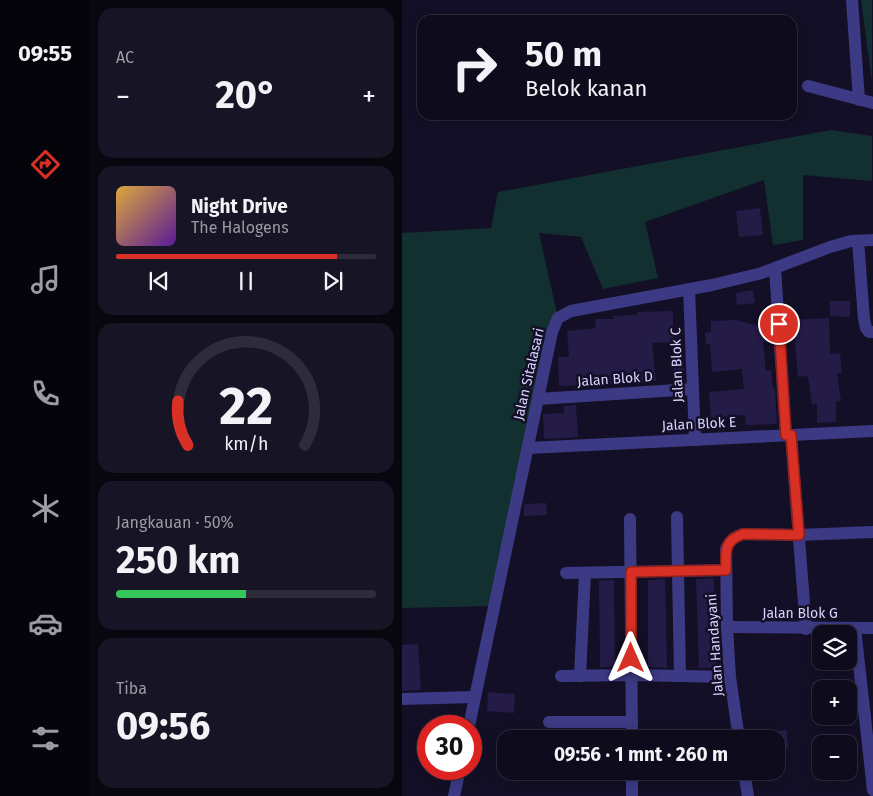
<!DOCTYPE html>
<html lang="id">
<meta charset="utf-8">
<style>
body{margin:0;font-family:"Fira Sans",sans-serif;background:#171425;color:#f1f3f6;height:100vh;display:flex;flex-direction:column;font-size:19px;white-space:nowrap}
*{box-sizing:border-box;margin:0}
p{font-size:16px;color:#9b9ba3}
.icon{flex:none;width:28px;height:28px;fill:none;stroke:currentColor;stroke-width:2;stroke-linecap:round;stroke-linejoin:round}
.map{position:relative;flex:1;overflow:hidden}
.details{display:flex;flex-direction:column;gap:8px;padding:8px;background:#08060f;width:312px}
.details>*{flex:none}
.top-card{position:absolute;left:15px;top:15px;width:380px;height:105px;border-radius:15px;box-shadow:0 2px 12px #0003,0 0 0 1px #2e2b3b;background:#0e0b1c;color:#f1f3f6;overflow:hidden}
.fabs{position:absolute;left:410px;top:625px;display:grid;gap:10px}
.fabs a{display:grid;place-items:center;width:45px;height:45px;border-radius:10px;background:#0e0b1c;box-shadow:0 2px 12px #0003,0 0 0 1px #2e2b3b;font-size:25px}
.speed{position:absolute;left:15px;top:715px;display:flex;gap:10px;font-size:25px;font-weight:700;text-align:center}
.speed>*{display:grid;place-content:center;width:65px;height:65px;border-radius:50%;background:#0e0b1c;box-shadow:0 2px 12px #0003,0 0 0 1px #2e2b3b;line-height:1}
.speed .limit{border:8px solid #d22;background:#fff;color:#111}
.pin{position:absolute;display:grid;place-items:center;width:42px;height:42px;color:#fff;margin:-21px;border:2px solid #fff;border-radius:50%;box-shadow:0 1px 5px #0007}
.me{position:absolute;width:55px;margin:-28px;rotate:0deg;stroke-linejoin:round;filter:drop-shadow(0 0 4px #0008)}
.turn{display:flex;align-items:center;gap:18px;height:105px;padding:0 25px;font-size:22px}
.turn .icon{width:65px;height:65px;stroke-width:2.5}
.turn b{display:block;font-size:35px;line-height:42px}
.big{font-size:38px;font-weight:700;line-height:1.1}
.details .tile{flex:1;display:flex;flex-direction:column;justify-content:center;gap:8px;min-width:0;padding:0 18px;border-radius:15px;background:#171425}
.details .dial{align-items:center;gap:0}
.dial svg{height:130px;overflow:visible;fill:none;stroke:#2e2b3b;stroke-width:7;stroke-linecap:round;text-anchor:middle}
.dial text{fill:#f1f3f6;stroke:none}
.song{display:flex;align-items:center;gap:15px}
.cover{width:60px;height:60px;border-radius:8px;background:linear-gradient(135deg,hsl(40 70% 55%),hsl(270 70% 35%))}
.played{height:5px;border-radius:2px;background:linear-gradient(90deg,#d93025 85%,#2e2b3b 85%)}
.keys{display:flex;justify-content:space-around;direction:ltr}
.heat{display:flex;justify-content:space-between;align-items:center;font-size:28px;direction:ltr}
.charge{height:8px;border-radius:4px;background:linear-gradient(90deg,#34c759 50%,#2e2b3b 0)}
.trip{position:absolute;left:95px;top:730px;width:288px;height:50px;border-radius:15px;background:#0e0b1c;box-shadow:0 2px 12px #0003,0 0 0 1px #2e2b3b;font-weight:700;line-height:50px;text-align:center}
main{display:flex;flex:1;min-height:0}
.tab-bar{display:flex;flex-direction:column;width:90px;justify-content:space-around;align-items:center;background:#06040b;color:#9b9ba3}
.tab-bar .icon{width:35px;height:35px}
.tab-bar .active{color:#d93025}
.tab-bar b{font-size:22px;color:#f1f3f6}
.map>svg:first-child{display:block}
.green{fill:#12302f}
.building{fill:#241b47}
.lines{fill:none;stroke-linecap:round;stroke-linejoin:round}
.minor{stroke:#3d3a85;stroke-width:12}
.route-casing{stroke:#8d1f18;stroke-width:12}
.route{stroke:#d93025;stroke-width:9}
.labels{text-anchor:middle;dominant-baseline:central;stroke-width:5;stroke-linejoin:round;paint-order:stroke}
.street-label{font-size:14px;fill:#d9d4ff;stroke:#130f26}
</style>
<main>
<nav class="tab-bar">
<b>09:55</b>
<svg class="icon active" aria-label="directions" viewBox="0 0 24 24"><path d="M12 3l9 9-9 9-9-9zM9 14v-3h6M13 9l2 2-2 2"/></svg>
<svg class="icon" aria-label="music" viewBox="0 0 24 24"><path d="M9 18V5l10-2v13"/><circle cx="6" cy="18" r="3"/><circle cx="16" cy="16" r="3"/></svg>
<svg class="icon" aria-label="phone" viewBox="0 0 24 24"><path d="M5 4h4l2 5-3 2q2 4 5 5l2-3 5 2v4C11 20 4 13 5 4z"/></svg>
<svg class="icon" aria-label="climate" viewBox="0 0 24 24"><path d="M12 3v18M4 7l16 10M4 17L20 7"/></svg>
<svg class="icon" aria-label="car" viewBox="0 0 24 24"><path d="M5 17H2v-5l4-1 3-4h7l3 4 3 1v5h-3M9 17h6M6 11h13"/><circle cx="7" cy="17" r="2"/><circle cx="17" cy="17" r="2"/></svg>
<svg class="icon" aria-label="filters" viewBox="0 0 24 24"><path d="M4 7h16M4 17h16"/><circle cx="9" cy="7" r="2"/><circle cx="15" cy="17" r="2"/></svg>
</nav>
<section class="details">
<div class="tile"><p>AC</p>
<div class="heat"><a>−</a><b class="big">20°</b><a>+</a></div>
</div>
<div class="tile">
<div class="song"><i class="cover"></i><div><b>Night Drive</b><p>The Halogens</p></div></div>
<div class="played"></div>
<div class="keys"><svg class="icon" aria-label="previous" viewBox="0 0 24 24"><path d="M18 5L8 12l10 7zM5 5v14"/></svg><svg class="icon" aria-label="pause" viewBox="0 0 24 24"><path d="M8 5v14M16 5v14"/></svg><svg class="icon" aria-label="next" viewBox="0 0 24 24"><path d="M6 5l10 7-10 7zM19 5v14"/></svg></div>
</div>
<div class="tile dial"><svg viewBox="0 0 100 80">
<path d="M14 69A42 42 0 1 1 86 69"/>
<path d="M14 69A42 42 0 0 1 8 42" stroke="#d93025"/>
<text x="50" y="56" font-size="32" font-weight="700">22</text>
<text x="50" y="72" font-size="11">km/h</text>
</svg></div>
<div class="tile"><p>Jangkauan · 50%</p><b class="big">250 km</b><div class="charge"></div></div>
<div class="tile"><p>Tiba</p><b class="big">09:56</b></div>
</section>
<div class="map">
<svg width="471" height="796" viewBox="0 0 471 796">
<rect width="100%" height="100%" fill="#130f26"/>
<!-- green -->
<g class="green">
<polygon points="459,0 470,0 470,82"/>
<polygon points="429,130 470,136 470,181 401,175 401,240 371,245 362,180 243,222 256,278 201,289 179,237 137,233 156,318 92,606 0,608 0,233 89,228 96,192"/>
</g>
<!-- building -->
<g class="building">
<polygon points="358,208 361,235 337,237 334,211"/>
<polygon points="351,290 353,303 335,305 334,293"/>
<polygon points="428,301 448,301 448,317 428,316"/>
<polygon points="271,311 271,342 250,343 254,381 222,384 157,386 156,357 167,357 165,331 194,328 193,319 212,319 211,316 235,315 235,312"/>
<polygon points="427,318 428,354 438,353 440,373 435,373 439,401 434,402 434,422 415,423 415,404 410,405 406,376 396,377 391,320"/>
<polygon points="334,320 357,326 369,325 370,341 361,342 364,371 369,370 371,389 373,389 375,424 344,425 343,415 309,418 307,392 342,389 340,369 310,372 308,344 304,344 303,333 309,332 309,321"/>
<polygon points="270,347 281,347 282,379 272,380"/>
<polygon points="174,405 176,437 142,439 141,414 162,413 161,406"/>
<polygon points="144,503 145,515 122,516 122,504"/>
<polygon points="312,578 315,667 297,668 294,579"/>
<polygon points="263,579 265,668 246,667 246,580"/>
<polygon points="212,580 213,667 198,667 197,581"/>
<polygon points="16,644 19,690 0,691 0,645"/>
<polygon points="86,692 113,694 112,713 85,711"/>
<polygon points="385,730 386,749 374,749 374,731"/>
</g>
<g class="lines">
<!-- minor -->
<g class="minor">
<polyline points="450,0 457,100"/>
<polyline points="406,86 471,103"/>
<polyline points="456,241 462,319 464,328 467,332 471,332"/>
<polyline points="373,268 384,435"/>
<polyline points="287,289 293,440"/>
<polyline points="136,399 291,389"/>
<polyline points="389,435 404,629"/>
<polyline points="126,448 471,431"/>
<polyline points="275,517 278,676"/>
<polyline points="228,519 230,739"/>
<polyline points="164,573 324,570"/>
<polyline points="325,627 471,628"/>
<polyline points="453,628 471,790"/>
<polyline points="159,676 229,675 328,677"/>
<polyline points="178,676 183,573"/>
<polyline points="0,699 73,697"/>
<polyline points="147,722 230,722"/>
<polyline points="67,726 150,332 156,318 169,311 310,285 360,273 428,247 449,241 471,240"/>
<path d="M337,739L328,677L325,627L324,549C328,540 332,537 341,534L397,535L471,532"/>
<polyline points="230,771 230,796"/>
<polyline points="342,771 346,796"/>
<polyline points="52,796 58,769"/>
</g>
</g>
<g class="lines">
<!-- route casing -->
<g class="route-casing">
<path id="route" d="M229,658V572L324,570C324,552 321,541 341,534L397,535L389,435H384L377,324"/>
</g>
<!-- route -->
<use href="#route" class="route"/>
</g>
<g class="labels">
<!-- street labels -->
<g class="street-label">
<text transform="translate(275 365) rotate(-92)">Jalan Blok C</text>
<text transform="translate(127 374) rotate(-77)">Jalan Sitalasari</text>
<text transform="translate(213 379) rotate(-4)">Jalan Blok D</text>
<text transform="translate(297 424) rotate(-3)">Jalan Blok E</text>
<text x="398" y="613">Jalan Blok G</text>
<text transform="translate(313 645) rotate(-94)">Jalan Handayani</text>
</g>
</g>
</svg>
<div class="fabs">
<a><svg class="icon" aria-label="layers" viewBox="0 0 24 24"><path d="M12 4l9 5-9 5-9-5zM3 14l9 5 9-5"/></svg></a>
<a>+</a>
<a>−</a>
</div>
<div class="speed"><div class="limit">30</div></div>
<div class="pin" style="left:377px;top:324px;background:#d93025"><svg class="icon" aria-label="arrive" viewBox="0 0 24 24"><path d="M6 21V4h12l-3 4 3 4H6"/></svg></div>
<svg class="me" style="left:229px;top:658px" viewBox="-20 -20 40 40"><path d="M0-17L14 15 0 8-14 15z" fill="#d93025" stroke="#fff" stroke-width="4"/></svg>
<div class="trip">09:56 · 1 mnt · 260 m</div>
<div class="top-card">
<div class="turn"><svg class="icon" aria-label="right" viewBox="0 0 24 24"><path d="M7 20v-9h11M14 6l5 5-5 5"/></svg><div><b>50 m</b>Belok kanan</div></div>
</div>
</div>
</main>
